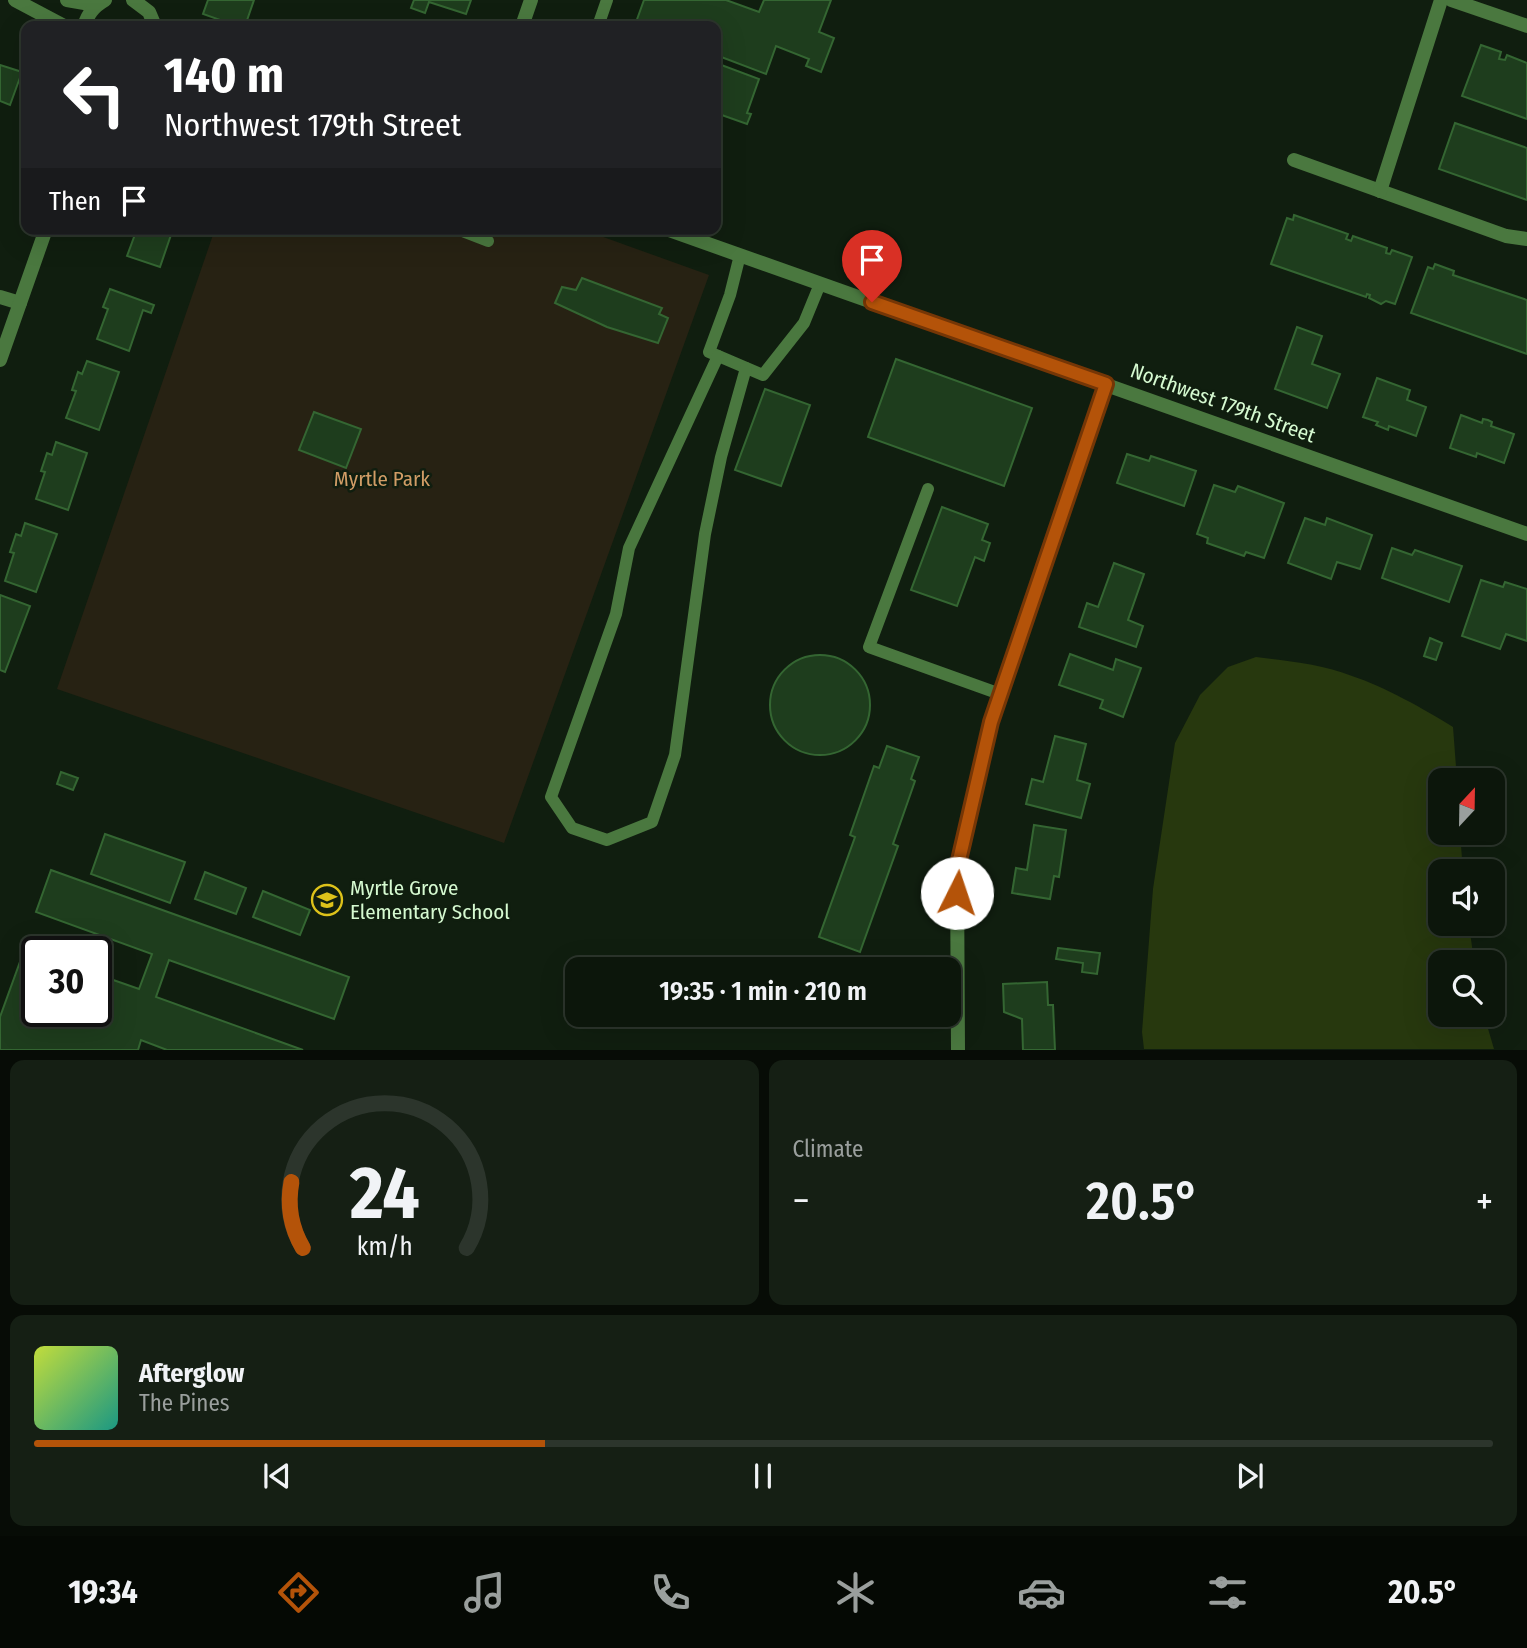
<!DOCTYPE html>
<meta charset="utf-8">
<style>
body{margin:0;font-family:"Fira Sans Condensed",sans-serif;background:#151f14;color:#f1f3f6;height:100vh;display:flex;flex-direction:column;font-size:26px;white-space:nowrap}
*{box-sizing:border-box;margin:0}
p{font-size:23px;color:#9a9f9d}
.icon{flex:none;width:38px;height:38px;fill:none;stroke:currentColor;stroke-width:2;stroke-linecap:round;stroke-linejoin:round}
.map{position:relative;height:1050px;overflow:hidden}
.panel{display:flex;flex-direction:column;gap:10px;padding:10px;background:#070c06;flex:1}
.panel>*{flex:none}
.top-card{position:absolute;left:21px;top:21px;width:700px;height:214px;border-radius:14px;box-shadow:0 7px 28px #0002,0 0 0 2px #2c352c;background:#202124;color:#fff;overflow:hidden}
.needle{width:46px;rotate:22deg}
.fabs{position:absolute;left:1428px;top:768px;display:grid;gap:14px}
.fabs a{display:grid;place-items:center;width:77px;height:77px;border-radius:14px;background:#0c160b;box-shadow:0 7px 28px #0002,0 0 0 2px #2c352c;font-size:35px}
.speed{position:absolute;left:21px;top:936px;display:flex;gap:14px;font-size:35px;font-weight:700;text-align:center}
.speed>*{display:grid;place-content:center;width:91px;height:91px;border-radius:50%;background:#0c160b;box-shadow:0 7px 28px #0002,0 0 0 2px #2c352c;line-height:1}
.speed .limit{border:4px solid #111;border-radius:10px;background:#fff;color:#111}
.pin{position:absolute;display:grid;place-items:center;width:60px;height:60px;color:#fff;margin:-72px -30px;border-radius:50% 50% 50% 0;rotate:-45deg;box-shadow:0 0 7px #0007}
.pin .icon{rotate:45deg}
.me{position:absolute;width:77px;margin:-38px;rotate:4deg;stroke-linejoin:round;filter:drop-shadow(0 0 5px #0008)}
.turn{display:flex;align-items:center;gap:24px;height:147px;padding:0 28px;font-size:32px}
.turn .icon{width:91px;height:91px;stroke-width:2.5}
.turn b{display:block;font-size:49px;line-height:60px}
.then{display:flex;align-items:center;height:66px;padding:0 28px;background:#0003;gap:14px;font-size:26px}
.big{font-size:52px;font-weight:600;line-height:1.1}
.panel .tile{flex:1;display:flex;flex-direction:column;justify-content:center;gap:10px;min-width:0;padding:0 24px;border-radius:14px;background:#151f14}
.panel .dial{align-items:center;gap:0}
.dial svg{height:182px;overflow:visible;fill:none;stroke:#2c352c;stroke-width:7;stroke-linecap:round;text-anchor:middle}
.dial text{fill:#f1f3f6;stroke:none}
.song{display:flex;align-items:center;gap:21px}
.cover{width:84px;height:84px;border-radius:10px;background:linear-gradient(135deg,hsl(70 70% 55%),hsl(170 70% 35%))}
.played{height:7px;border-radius:4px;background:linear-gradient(90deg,#b45309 35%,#2c352c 35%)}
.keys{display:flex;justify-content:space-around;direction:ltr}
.heat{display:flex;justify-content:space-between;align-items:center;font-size:38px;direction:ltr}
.panel .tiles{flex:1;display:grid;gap:10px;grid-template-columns:1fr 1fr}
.tile:last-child{grid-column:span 2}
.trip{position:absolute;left:565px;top:957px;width:396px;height:70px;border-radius:14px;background:#0c160b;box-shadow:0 7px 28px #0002,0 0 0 2px #2c352c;font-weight:600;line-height:70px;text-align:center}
.dock{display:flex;height:112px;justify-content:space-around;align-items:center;background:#050904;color:#9a9f9d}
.dock .icon{width:49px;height:49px}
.dock .on{color:#b45309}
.dock b{font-size:32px;color:#f1f3f6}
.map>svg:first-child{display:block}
.green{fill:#272213}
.water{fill:#27380e}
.building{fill:#1e3d1d;stroke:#346632;stroke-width:2}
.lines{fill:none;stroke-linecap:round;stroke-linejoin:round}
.service{stroke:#4a783f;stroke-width:12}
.minor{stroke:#4a783f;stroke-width:14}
.tertiary{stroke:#4a783f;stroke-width:14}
.route-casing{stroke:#753606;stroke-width:18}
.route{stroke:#b45309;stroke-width:12}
.labels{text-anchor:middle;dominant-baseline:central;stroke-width:5;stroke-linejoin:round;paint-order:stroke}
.street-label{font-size:21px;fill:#d6fad1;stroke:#101e0f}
.park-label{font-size:21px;fill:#d19d66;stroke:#101e0f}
.poi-label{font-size:21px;fill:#d6fad1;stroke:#101e0f;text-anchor:start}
</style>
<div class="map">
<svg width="1527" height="1050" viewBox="0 0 1527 1050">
<rect width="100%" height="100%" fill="#101e0f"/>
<!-- green -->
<polygon class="green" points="215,229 581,229 709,275 504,843 57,689"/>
<!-- water -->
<path class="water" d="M1256,657C1288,661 1322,664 1352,676C1385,687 1424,709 1453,727L1457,780H1440V833H1460L1463,871L1440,872V924H1469L1474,962H1440V1015H1484L1494,1049H1144L1142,1032L1153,889L1175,743L1200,695L1228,667Z"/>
<!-- building -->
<g class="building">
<polygon points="208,0 254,0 245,26 237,26 203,14"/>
<polygon points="414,0 471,0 466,14 429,2 425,13 411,8"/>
<polygon points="644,0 726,0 759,12 764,0 831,0 819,32 834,38 821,72 806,66 809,59 776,46 766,74 716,55 716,26 635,25"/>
<polygon points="1481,45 1501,52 1499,59 1505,60 1507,55 1527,63 1527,119 1462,96"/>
<polygon points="716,63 759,79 747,113 751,114 747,124 716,113"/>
<polygon points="0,65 22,72 10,105 0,101"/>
<polygon points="1455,123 1527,148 1527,200 1439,169"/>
<polygon points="1294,215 1348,234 1346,239 1351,241 1353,236 1387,248 1386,253 1390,254 1392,250 1412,257 1395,304 1386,301 1381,304 1369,298 1370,295 1367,294 1366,297 1271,264 1287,218 1293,220"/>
<polygon points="137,229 173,229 160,267 127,256"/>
<polygon points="1435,264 1454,271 1453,275 1527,300 1527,354 1411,313 1428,267 1433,269"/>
<polygon points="582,278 662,308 659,314 668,318 658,343 607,327 555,303 562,287 576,290"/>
<polygon points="110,289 154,305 151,313 143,310 129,351 97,339 108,309 103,307"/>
<polygon points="1297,327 1322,336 1312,364 1340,374 1327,408 1275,389"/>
<polygon points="896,359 1032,408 1004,486 868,437"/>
<polygon points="87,361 119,372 99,430 66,418 76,391 72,390 78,372 82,374"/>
<polygon points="1377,378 1410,390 1407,400 1426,407 1416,436 1389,426 1388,430 1376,425 1378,422 1363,417"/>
<polygon points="765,389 810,405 781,486 735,470"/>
<polygon points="314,412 361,429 346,468 299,450"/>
<polygon points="1461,415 1482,423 1483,419 1488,420 1492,422 1491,426 1514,434 1504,463 1477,453 1476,457 1450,448"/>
<polygon points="56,442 87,453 68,510 36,499 45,472 41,471 47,453 52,455"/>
<polygon points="1127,454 1149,461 1151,456 1196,471 1184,506 1117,483"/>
<polygon points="1214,485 1235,492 1238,486 1284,503 1264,558 1246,552 1244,556 1207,543 1208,538 1197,534"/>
<polygon points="942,507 988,524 982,540 990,543 984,561 975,557 957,606 911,590"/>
<polygon points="1305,518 1325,525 1327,518 1372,535 1360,569 1337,562 1331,579 1288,563"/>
<polygon points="25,523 57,534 36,592 5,581 14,553 10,552 16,534 21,536"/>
<polygon points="1392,548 1412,555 1415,550 1462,566 1449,602 1382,578"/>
<polygon points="1114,563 1144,574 1128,620 1143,626 1136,647 1079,627 1087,603 1098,607"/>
<polygon points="1481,580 1503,587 1505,582 1527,589 1527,641 1506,634 1500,649 1462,636"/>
<polygon points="0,595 30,606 5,672 0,670"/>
<polygon points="1430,638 1442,643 1436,660 1424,656"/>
<polygon points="1070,654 1113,670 1116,659 1141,668 1123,717 1100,708 1103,700 1059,685"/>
<circle cx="820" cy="705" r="50"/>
<polygon points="1055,736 1086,744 1077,780 1090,784 1081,818 1026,804 1032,779 1043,782"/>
<polygon points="887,746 919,757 911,779 915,781 893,844 898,846 860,952 819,937 855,837 850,835 874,766 879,768"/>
<polygon points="61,772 78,778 73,790 57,784"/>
<polygon points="1034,825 1066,830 1059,877 1054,876 1050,899 1012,893 1016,868 1027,870"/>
<polygon points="105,834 185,862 170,903 91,874"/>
<polygon points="51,870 349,977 334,1019 169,960 156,997 303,1050 167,1050 141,1040 138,1050 0,1050 0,1017 25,948 37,952 37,1012 96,1012 96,974 139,989 152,954 36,912"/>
<polygon points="205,872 246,888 236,914 195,899"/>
<polygon points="263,891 310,910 300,935 253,917"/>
<polygon points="1058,948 1100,953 1097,974 1082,972 1083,963 1056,959"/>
<polygon points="1047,982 1048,1005 1053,1005 1055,1050 1023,1050 1022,1019 1004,1012 1003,984"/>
</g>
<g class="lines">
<!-- service -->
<g class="service">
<polyline points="598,26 607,0"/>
<polyline points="457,229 488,241"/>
<polyline points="740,255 730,295 709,352 763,375 804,323 820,284"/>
<polyline points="718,356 629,548 616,614 551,797 572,828 607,840 652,822 675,755 705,534 721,457 746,368"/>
<polyline points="928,489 869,647 1000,694"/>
</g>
<!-- minor -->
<g class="minor">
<polyline points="15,0 64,26"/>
<polyline points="67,0 96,5"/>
<polyline points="1451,0 1527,26"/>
<polyline points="522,26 531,0"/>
<polyline points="1294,160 1506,236 1527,239"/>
<polyline points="1380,191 1441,0"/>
<polyline points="666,229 1527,534"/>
<polyline points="0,297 20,303"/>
<polyline points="958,1050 957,869 991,722 1106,384"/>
</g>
<!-- tertiary -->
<g class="tertiary">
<polyline points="133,0 149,12 155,26"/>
<path d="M84,26C88,14 93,7 105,0"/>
<polyline points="0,360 46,229"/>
</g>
</g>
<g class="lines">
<!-- route casing -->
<g class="route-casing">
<polyline id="route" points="872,302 1106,384 991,722 957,869 957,893"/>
</g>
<!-- route -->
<use href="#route" class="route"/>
</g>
<!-- icons -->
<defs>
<g id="school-ring" transform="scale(1.575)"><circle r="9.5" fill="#101e0f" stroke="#ddc21a" stroke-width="1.5"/><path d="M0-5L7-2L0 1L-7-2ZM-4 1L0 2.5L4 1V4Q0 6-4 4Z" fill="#ddc21a"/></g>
</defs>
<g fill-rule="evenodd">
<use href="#school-ring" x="327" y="900"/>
</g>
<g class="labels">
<!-- street labels -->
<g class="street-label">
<text transform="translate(1223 403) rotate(20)">Northwest 179th Street</text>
</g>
<!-- park labels -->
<g class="park-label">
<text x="382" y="479">Myrtle Park</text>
</g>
<!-- poi labels -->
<g class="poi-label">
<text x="350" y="888">Myrtle Grove<tspan x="350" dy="24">Elementary School</tspan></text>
</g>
</g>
</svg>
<div class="fabs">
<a><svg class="needle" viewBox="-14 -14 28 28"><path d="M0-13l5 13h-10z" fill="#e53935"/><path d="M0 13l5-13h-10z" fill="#9a9f9d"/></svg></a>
<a><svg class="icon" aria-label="sound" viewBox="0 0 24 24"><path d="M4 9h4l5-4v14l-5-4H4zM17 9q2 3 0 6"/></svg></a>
<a><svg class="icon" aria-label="search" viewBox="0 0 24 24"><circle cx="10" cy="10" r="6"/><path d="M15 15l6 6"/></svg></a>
</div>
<div class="speed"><div class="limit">30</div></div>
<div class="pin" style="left:872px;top:302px;background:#d93025"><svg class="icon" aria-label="arrive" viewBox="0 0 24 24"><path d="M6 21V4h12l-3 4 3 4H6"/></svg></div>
<svg class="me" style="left:957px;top:893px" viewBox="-20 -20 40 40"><circle r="19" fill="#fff"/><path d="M0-13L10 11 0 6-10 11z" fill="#b45309"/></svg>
<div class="trip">19:35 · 1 min · 210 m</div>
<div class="top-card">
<div class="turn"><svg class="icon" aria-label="left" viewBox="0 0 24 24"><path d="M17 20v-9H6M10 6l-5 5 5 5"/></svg><div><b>140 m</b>Northwest 179th Street</div></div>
<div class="then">Then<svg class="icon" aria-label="arrive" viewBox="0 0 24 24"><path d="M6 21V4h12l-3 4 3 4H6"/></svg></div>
</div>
</div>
<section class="panel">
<div class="tiles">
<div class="tile dial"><svg viewBox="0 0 100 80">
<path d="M14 69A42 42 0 1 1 86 69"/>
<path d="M14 69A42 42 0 0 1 9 40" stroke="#b45309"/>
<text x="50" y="56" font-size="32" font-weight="700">24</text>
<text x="50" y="72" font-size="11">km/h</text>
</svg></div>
<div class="tile"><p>Climate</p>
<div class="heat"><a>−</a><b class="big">20.5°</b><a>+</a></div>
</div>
<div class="tile">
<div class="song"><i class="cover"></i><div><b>Afterglow</b><p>The Pines</p></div></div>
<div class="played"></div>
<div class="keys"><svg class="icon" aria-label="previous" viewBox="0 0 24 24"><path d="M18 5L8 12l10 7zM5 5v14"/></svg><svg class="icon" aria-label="pause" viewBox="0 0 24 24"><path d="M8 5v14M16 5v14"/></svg><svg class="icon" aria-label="next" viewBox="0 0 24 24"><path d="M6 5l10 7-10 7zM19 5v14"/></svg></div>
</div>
</div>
</section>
<nav class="dock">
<b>19:34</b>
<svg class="icon on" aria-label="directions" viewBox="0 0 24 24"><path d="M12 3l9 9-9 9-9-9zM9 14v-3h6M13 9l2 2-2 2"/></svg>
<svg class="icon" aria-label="music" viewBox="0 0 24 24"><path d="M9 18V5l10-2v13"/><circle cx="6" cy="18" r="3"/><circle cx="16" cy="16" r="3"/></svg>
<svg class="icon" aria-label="phone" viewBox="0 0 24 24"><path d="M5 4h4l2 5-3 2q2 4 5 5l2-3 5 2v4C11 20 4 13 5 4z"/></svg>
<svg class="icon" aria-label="climate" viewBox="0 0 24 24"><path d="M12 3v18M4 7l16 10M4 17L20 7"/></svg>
<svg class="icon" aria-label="car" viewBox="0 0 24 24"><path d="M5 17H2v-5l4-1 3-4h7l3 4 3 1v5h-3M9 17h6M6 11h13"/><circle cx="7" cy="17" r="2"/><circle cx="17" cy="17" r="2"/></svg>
<svg class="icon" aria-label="filters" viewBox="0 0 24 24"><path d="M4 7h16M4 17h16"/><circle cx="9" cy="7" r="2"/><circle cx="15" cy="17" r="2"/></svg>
<b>20.5°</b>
</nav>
